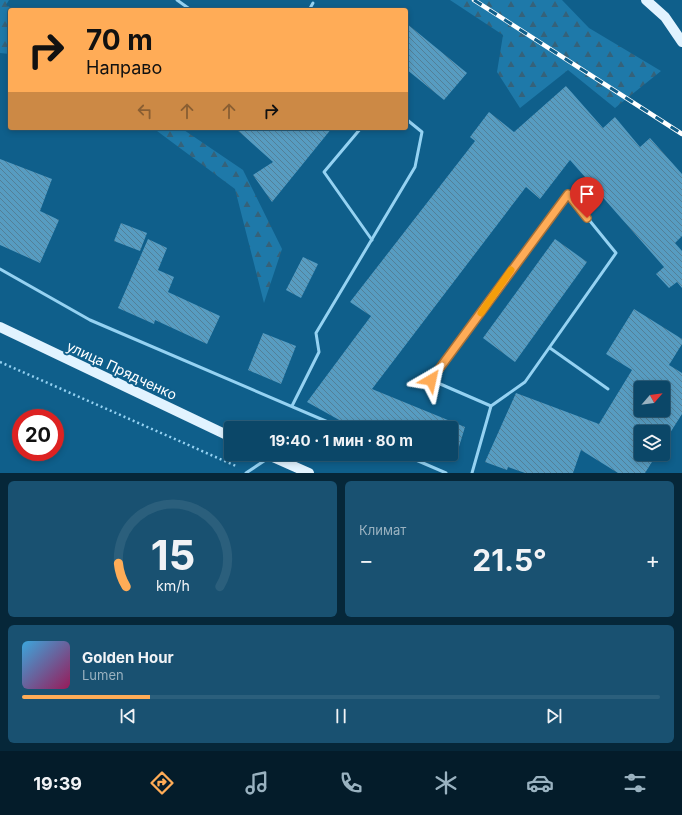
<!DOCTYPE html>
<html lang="ru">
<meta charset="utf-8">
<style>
body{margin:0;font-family:Inter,sans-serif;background:#195171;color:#f1f3f6;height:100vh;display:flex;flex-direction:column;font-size:15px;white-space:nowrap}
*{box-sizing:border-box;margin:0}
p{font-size:13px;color:#9ab2c0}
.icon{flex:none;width:22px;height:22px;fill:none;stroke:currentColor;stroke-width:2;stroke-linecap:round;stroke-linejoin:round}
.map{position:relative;height:473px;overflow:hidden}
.drawer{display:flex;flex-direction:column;gap:8px;padding:8px;background:#062739;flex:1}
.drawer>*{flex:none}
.hud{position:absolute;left:8px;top:8px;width:400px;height:122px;border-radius:4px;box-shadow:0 2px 6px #0003,0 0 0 1px #2b5f7c;background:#ffac57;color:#111;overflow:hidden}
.needle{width:26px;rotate:62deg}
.fabs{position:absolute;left:634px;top:381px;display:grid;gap:8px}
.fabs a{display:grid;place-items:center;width:36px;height:36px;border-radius:4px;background:#0b4768;box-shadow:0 2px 6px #0003,0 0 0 1px #2b5f7c;font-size:20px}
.speed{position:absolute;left:12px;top:409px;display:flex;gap:8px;font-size:20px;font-weight:700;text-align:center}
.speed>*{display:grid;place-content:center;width:52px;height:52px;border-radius:50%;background:#0b4768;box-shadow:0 2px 6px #0003,0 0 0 1px #2b5f7c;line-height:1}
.speed .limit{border:6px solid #d22;background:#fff;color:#111}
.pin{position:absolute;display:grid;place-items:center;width:34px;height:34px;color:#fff;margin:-41px -17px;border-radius:50% 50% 50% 0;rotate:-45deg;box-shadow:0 0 4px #0007}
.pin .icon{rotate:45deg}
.me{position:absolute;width:44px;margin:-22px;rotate:36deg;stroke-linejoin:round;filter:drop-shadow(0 0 3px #0008)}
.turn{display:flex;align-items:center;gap:14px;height:84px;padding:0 12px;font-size:18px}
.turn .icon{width:52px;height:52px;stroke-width:2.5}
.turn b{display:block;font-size:28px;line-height:34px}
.lanes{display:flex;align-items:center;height:38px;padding:0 12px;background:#0003;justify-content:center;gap:20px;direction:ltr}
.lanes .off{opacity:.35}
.big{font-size:30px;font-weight:700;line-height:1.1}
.drawer .tile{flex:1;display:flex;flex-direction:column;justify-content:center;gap:6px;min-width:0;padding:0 14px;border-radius:6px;background:#195171}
.drawer .dial{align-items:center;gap:0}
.dial svg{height:104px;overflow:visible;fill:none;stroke:#2b5f7c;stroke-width:7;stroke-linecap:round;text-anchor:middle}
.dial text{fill:#f1f3f6;stroke:none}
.song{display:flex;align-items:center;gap:12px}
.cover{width:48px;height:48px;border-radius:6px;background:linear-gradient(135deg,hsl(200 70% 55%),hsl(330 70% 35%))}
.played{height:4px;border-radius:2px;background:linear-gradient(90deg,#ffac57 20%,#2b5f7c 20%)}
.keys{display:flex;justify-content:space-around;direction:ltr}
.heat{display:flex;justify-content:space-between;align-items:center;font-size:22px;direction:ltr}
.drawer .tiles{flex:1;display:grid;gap:8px;grid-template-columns:1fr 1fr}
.tile:last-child{grid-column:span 2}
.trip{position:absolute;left:224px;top:421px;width:234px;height:40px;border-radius:4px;background:#0b4768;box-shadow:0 2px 6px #0003,0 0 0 1px #2b5f7c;font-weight:700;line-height:40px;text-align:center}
.menu{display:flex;height:64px;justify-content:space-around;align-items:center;background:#041c2a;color:#9ab2c0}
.menu .icon{width:28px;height:28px}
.menu .current{color:#ffac57}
.menu b{font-size:18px;color:#f1f3f6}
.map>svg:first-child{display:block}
.forest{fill:url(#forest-firs)}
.building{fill:url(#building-back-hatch);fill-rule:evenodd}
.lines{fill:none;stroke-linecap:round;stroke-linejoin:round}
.path{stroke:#95d2f2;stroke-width:2.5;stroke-dasharray:2 3;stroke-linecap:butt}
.lane{stroke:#95d2f2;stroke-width:3}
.primary{stroke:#e1f3ff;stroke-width:10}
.rail-casing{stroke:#fff;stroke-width:4.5}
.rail{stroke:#0f5f8b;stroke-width:3;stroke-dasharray:9;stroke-linecap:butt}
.route-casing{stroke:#a67039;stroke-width:10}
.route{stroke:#ffac57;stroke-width:7}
.slow{stroke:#f59e0b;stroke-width:7}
.labels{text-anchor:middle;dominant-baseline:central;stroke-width:4;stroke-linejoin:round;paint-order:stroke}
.street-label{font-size:14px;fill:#fff;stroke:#0f5f8b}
</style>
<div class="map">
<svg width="682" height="473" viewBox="0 0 682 473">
<defs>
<pattern id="forest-firs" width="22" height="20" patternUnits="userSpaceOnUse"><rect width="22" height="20" fill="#1e79a9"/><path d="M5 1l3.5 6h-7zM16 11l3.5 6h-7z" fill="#35627a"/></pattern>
<pattern id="building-back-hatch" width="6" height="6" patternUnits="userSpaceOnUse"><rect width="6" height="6" fill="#579cc1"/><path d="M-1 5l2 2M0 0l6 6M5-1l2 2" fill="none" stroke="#538098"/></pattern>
</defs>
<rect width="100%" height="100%" fill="#0f5f8b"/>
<!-- forest -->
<g class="forest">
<polygon points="0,0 9,0 6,5 14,10 10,10 10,54 0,53"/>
<polygon points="450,0 562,0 589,28 661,71 615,108 568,70 520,108 497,72 503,35"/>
<polygon points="153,128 181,128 243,170 282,249 264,303 235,189"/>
</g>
<!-- building -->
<g class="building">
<polygon points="406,23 467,73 444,100 406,69"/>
<polygon points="566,86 603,128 615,117 640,147 650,138 682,174 682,236 675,243 682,251 682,288 677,282 669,288 656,274 664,267 570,160 540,199 526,187 372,389 465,427 455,460 437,454 451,454 451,428 362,428 341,421 307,402 371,316 350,302 475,141 470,137 489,112 514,132"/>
<polygon points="235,128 332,128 272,202 253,175 273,162"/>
<polygon points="0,159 52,179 40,211 59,220 40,263 0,245"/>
<polygon points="121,223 147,233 140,251 114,241"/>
<polygon points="148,239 167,248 158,270 174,277 168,292 220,316 207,344 155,320 154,324 118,308"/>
<polygon points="555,239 587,262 515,362 483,338"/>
<polygon points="303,257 318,264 301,298 286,290"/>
<path d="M634,309L682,339V344L669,365L682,373V414L663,444V432H641V454H657L645,473H618L581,450L573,473H525L508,467L507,470L485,462L516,393L599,424L632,370L606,354ZM641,388H663V410H641Z"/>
<polygon points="263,333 296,346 281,384 248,370"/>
</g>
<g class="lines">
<!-- path -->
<polyline class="path" points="0,362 236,466"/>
<!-- lane -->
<g class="lane">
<polyline points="177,0 191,10"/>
<polyline points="309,10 313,3"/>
<polyline points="361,128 324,172 372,240"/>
<polyline points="0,269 90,320 342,428"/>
<polyline points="550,348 608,389"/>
<polyline points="292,406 319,352 316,333 415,167 422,132 406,119"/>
<polyline points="402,454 446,473"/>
<polyline points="246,473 270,457"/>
<polyline points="472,473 491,406 525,382 616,253 568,194 431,380 491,406"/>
</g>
<!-- primary -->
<g class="primary">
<polyline points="646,0 665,17 682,42"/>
<polyline points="0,327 231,437"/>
<polyline points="266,454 309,473"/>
</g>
<!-- rail casing -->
<g class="rail-casing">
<polyline id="rail" points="474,0 682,134"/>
</g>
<!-- rail -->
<use href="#rail" class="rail"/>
</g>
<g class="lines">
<!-- route casing -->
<g class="route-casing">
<polyline id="route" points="431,380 568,194 587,218"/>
</g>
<!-- route -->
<use href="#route" class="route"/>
<!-- slow -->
<polyline class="slow" points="481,313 511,270"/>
</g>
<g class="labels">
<!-- street labels -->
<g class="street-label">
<text transform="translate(122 370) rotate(25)">улица Прядченко</text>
</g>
</g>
</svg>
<div class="fabs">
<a><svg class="needle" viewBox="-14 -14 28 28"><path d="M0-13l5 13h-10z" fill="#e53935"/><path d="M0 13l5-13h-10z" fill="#9ab2c0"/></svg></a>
<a><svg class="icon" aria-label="layers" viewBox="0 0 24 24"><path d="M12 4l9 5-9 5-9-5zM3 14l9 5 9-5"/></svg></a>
</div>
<div class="speed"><div class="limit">20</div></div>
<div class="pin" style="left:587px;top:218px;background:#d93025"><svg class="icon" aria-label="arrive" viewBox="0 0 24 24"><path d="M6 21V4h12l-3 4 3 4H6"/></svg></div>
<svg class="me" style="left:431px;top:380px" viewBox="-20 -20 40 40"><path d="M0-17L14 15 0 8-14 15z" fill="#ffac57" stroke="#fff" stroke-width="4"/></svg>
<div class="trip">19:40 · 1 мин · 80 m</div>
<div class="hud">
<div class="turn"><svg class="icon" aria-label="right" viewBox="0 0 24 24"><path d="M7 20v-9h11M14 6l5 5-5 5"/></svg><div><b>70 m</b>Направо</div></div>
<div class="lanes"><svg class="icon off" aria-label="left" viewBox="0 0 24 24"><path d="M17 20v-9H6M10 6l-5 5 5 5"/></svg><svg class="icon off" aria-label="ahead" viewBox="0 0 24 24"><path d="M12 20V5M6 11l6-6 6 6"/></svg><svg class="icon off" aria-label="ahead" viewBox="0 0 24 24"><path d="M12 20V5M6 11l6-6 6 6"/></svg><svg class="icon" aria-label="right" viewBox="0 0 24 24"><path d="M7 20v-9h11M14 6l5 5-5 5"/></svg></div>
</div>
</div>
<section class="drawer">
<div class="tiles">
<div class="tile dial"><svg viewBox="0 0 100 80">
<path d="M14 69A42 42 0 1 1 86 69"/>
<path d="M14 69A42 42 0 0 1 8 51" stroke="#ffac57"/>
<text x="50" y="56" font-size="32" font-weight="700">15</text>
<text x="50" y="72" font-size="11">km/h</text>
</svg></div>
<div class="tile"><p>Климат</p>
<div class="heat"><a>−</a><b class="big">21.5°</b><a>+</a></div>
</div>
<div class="tile">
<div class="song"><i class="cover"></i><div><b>Golden Hour</b><p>Lumen</p></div></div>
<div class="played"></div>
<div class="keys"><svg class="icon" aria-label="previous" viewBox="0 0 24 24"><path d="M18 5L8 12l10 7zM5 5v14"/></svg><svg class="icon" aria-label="pause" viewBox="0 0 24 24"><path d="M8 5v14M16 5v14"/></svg><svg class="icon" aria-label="next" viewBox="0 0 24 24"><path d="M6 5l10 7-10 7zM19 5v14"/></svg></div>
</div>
</div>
</section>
<nav class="menu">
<b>19:39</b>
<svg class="icon current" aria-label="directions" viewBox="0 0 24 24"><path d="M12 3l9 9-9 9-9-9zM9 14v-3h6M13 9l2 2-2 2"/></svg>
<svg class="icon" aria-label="music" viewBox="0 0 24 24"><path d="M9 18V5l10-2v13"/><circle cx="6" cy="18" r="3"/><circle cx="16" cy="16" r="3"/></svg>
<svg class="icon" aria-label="phone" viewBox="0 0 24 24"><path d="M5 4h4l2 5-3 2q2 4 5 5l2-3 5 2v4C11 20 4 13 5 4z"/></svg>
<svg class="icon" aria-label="climate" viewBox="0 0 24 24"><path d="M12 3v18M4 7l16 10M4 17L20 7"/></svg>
<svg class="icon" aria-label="car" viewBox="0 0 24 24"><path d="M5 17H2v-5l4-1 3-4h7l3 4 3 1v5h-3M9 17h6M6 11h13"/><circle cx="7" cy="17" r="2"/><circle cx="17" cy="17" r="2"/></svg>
<svg class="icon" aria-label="filters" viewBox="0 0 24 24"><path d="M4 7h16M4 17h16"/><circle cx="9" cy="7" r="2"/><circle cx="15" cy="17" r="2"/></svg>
</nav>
